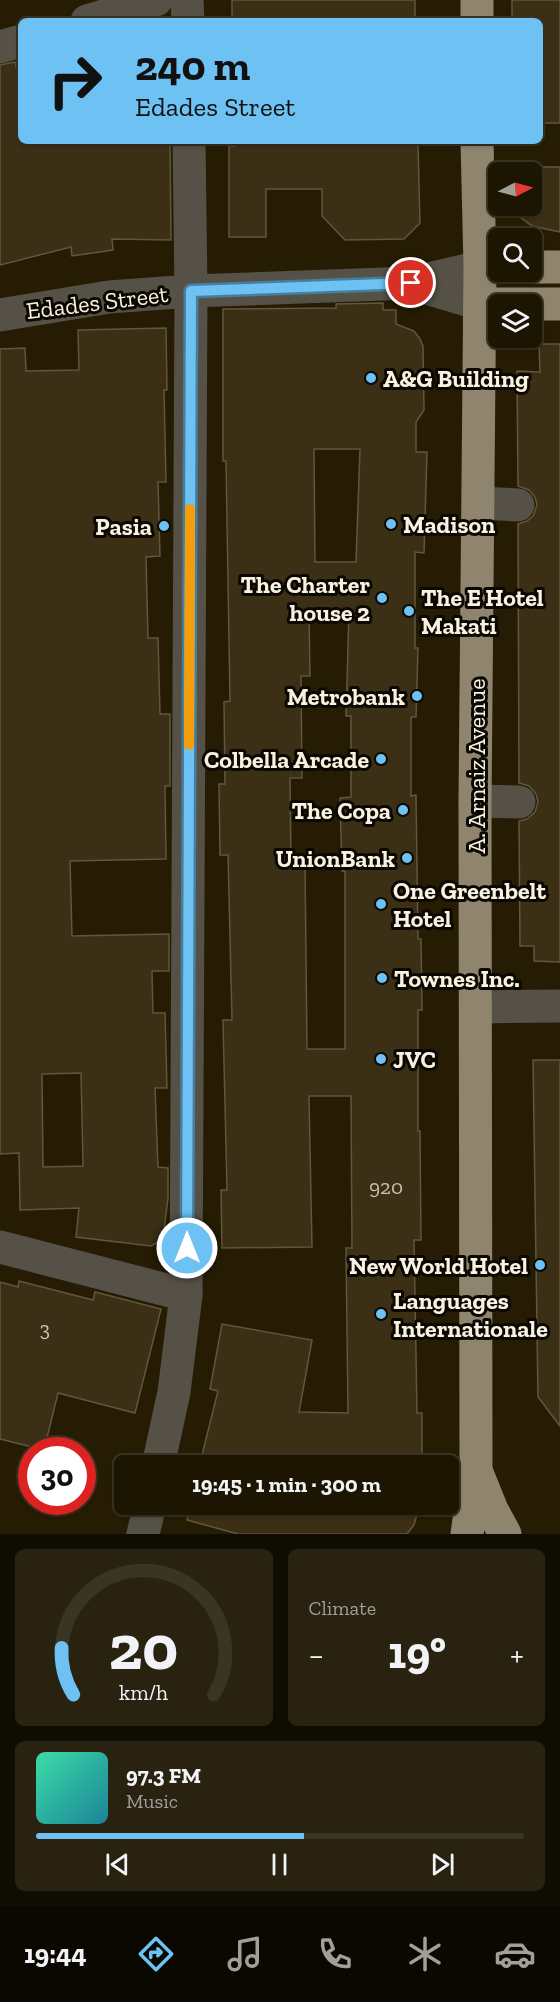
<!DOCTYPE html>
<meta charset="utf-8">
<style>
body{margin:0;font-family:"Zilla Slab",serif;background:#292211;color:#f1f3f6;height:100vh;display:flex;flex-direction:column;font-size:22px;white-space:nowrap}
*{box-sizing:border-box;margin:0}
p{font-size:20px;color:#a09f99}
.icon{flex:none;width:33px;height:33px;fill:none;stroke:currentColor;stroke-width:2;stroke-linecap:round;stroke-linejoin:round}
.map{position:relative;height:1534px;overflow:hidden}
.side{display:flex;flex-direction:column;gap:15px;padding:15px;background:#0f0c01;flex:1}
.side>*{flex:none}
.hud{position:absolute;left:18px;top:18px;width:525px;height:126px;border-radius:9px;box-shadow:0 2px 4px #0004,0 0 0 2px #3a3424;background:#6dc2f3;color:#111;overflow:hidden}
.needle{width:39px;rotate:84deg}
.fabs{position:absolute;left:488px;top:162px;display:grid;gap:12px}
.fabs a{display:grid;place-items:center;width:54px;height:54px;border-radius:9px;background:#1c1502;box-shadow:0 2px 4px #0004,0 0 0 2px #3a3424;font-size:30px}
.speed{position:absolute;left:18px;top:1437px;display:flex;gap:12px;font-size:30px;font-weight:700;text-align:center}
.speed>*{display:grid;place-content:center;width:78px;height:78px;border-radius:50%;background:#1c1502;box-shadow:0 2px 4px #0004,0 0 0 2px #3a3424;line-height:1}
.speed .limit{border:9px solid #d22;background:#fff;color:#111}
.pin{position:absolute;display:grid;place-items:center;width:51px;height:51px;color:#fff;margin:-26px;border:3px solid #fff;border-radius:50%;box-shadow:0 2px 6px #0007}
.me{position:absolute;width:66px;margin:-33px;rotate:0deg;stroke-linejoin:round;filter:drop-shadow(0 0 4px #0008)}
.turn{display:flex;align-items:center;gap:21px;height:126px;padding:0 18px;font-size:27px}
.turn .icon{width:78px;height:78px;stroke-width:2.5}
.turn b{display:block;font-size:42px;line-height:51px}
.big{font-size:45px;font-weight:800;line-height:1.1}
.side .tile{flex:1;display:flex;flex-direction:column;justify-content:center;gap:9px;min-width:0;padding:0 21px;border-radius:9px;background:#292211}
.side .dial{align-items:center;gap:0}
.dial svg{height:156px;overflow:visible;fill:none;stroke:#3a3424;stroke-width:7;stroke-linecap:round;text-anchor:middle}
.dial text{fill:#f1f3f6;stroke:none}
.song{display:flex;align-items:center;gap:18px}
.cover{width:72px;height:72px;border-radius:9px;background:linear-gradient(135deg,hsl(160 70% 55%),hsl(190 70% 35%))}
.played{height:6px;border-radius:3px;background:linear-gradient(90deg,#6dc2f3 55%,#3a3424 55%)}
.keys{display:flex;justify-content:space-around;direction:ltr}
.heat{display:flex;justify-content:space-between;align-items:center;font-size:33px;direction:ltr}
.side .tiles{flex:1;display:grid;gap:15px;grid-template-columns:1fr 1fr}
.tile:last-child{grid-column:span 2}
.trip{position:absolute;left:114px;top:1455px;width:345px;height:60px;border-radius:9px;background:#1c1502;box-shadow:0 2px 4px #0004,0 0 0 2px #3a3424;font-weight:800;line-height:60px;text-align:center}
.tabs{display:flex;height:96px;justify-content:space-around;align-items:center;background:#0b0801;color:#a09f99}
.tabs .icon{width:42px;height:42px}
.tabs .selected{color:#6dc2f3}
.tabs b{font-size:27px;color:#f1f3f6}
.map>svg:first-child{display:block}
.building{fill:#3b2f16;stroke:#62563c;stroke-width:1.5;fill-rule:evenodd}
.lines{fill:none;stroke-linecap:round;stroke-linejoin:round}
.minor{stroke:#565146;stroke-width:33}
.major{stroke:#8f846d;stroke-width:33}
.route-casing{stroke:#477e9e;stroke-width:15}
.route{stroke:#6dc2f3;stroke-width:10}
.slow{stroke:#f59e0b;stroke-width:10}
.poi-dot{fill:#6dc2f3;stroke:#0b0701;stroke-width:2}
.labels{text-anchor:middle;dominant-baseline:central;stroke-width:6;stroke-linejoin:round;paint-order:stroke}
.number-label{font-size:21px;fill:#cac1b0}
.street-label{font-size:24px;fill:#f9f2e3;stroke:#0b0701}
.poi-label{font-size:24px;font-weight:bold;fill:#f9f2e3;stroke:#0b0701;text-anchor:start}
</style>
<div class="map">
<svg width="560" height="1534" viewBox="0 0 560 1534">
<rect width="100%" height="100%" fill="#261c03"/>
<!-- building -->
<g class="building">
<rect x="232" y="0" width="183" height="21"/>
<polygon points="512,0 560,0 560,123 540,123 540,21 512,21"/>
<polygon points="15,62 21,86 21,141 170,141 171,240 112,239 113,250 72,256 71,247 0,265 0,65"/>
<polygon points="235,141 316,141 316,145 418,143 420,223 404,239 345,240 322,216 322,189 266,189 266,237 229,237 229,146 235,146"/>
<polygon points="515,167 560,167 560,232 532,226 516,214 516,206 531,206 531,172 515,172"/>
<path d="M383,303V310H396V324L414,331L420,339L423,346L424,410L416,422V452H427L424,553L415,552V648H418L416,717H411V796L416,795L418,939H421L422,1010H418V1131H420L421,1240H414L417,1413H422V1466H202L203,1460L201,1459L218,1391L210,1389L222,1324L312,1340L299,1412L348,1413L346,1248H352L351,1096H309L312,1247L222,1248L221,1190H227L223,1020H232L228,855H220L219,784H225L224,702L230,701L226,461H223V309L336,308V304ZM314,449H360L356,562H315ZM349,611L346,716H351V797L340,798L342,871H345V1049H307L305,863H291L290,778H302L301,676H310L309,612Z"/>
<path d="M166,328L167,390H164L166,482H158L160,556L146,557L148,638H158L160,714H170V786H165L166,859L70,861L72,936L169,934V971H152L153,1013H165L167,1088H155L158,1167L168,1168V1198L164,1230L159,1242L151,1246L76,1237L79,1208L20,1210L19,1153L0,1154V349L25,348L26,371L79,370L78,330ZM81,1073L83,1166L43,1167L42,1074Z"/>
<polygon points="539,344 560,344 560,962 534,961 534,946 520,946 519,821 527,819 535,812 538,802 536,794 529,786 519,783 518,524 527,521 533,516 537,505 535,497 529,490 518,486 517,371 540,372"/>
<polygon points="533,1060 560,1060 560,1426 538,1397"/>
<polygon points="19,1281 93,1300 95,1292 161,1309 135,1413 58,1393 44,1450 0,1439 0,1282 18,1287"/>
<polygon points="192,1504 420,1504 414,1525 407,1534 238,1534 187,1520"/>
</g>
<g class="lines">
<!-- minor -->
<g class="minor">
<polyline points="187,0 188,21"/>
<polyline points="87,21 156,0"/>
<polyline points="0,47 21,41"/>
<polyline points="413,284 480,304"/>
<polyline points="0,315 109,297 191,291 411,283 480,267"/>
<polyline points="479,503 518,505"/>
<polyline points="475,801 519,802"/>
<polyline points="476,1007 560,1006"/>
<polyline points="0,1247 186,1295"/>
<polyline points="158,1466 174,1392 186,1295 191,291 189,141"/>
<polyline points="143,1534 150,1504"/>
</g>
<!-- major -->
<g class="major">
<polyline points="477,21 477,0"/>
<polyline points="531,267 560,267"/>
<polyline points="480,304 560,304"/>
<polyline points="477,1473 492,1510 505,1534"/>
<polyline points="467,1534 476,1470 475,801 480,267 477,141"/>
</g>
</g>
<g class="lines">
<!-- route casing -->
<g class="route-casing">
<polyline id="route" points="187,1248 191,291 411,283"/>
</g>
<!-- route -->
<use href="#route" class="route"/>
<!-- slow -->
<polyline class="slow" points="189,745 190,509"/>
</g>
<!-- markers -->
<g class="poi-dot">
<circle cx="371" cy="378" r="6"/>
<circle cx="391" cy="524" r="6"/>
<circle cx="164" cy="526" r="6"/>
<circle cx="382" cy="598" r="6"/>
<circle cx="409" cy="611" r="6"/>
<circle cx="417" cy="696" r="6"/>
<circle cx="381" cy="759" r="6"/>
<circle cx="403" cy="810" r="6"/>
<circle cx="407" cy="858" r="6"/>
<circle cx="381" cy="904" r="6"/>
<circle cx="382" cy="978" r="6"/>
<circle cx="381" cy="1059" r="6"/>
<circle cx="540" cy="1265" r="6"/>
<circle cx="381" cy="1314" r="6"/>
</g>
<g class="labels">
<!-- number labels -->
<g class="number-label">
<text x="386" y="1186">920</text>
<text x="45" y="1328">3</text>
</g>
<!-- street labels -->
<g class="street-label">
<text transform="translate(97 302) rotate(-7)">Edades Street</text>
<text transform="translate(476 766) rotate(-90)">A. Arnaiz Avenue</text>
</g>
<!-- poi labels -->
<g class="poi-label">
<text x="383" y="378">A&amp;G Building</text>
<text x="403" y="524">Madison</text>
<text x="152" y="526" text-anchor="end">Pasia</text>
<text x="370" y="584" text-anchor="end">The Charter<tspan x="370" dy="28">house 2</tspan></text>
<text x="421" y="597">The E Hotel<tspan x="421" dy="28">Makati</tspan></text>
<text x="405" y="696" text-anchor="end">Metrobank</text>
<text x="369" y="759" text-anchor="end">Colbella Arcade</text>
<text x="391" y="810" text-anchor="end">The Copa</text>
<text x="395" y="858" text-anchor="end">UnionBank</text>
<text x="393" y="890">One Greenbelt<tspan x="393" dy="28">Hotel</tspan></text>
<text x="394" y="978">Townes Inc.</text>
<text x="393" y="1059">JVC</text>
<text x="528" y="1265" text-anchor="end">New World Hotel</text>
<text x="393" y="1300">Languages<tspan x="393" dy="28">Internationale</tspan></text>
</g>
</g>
</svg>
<div class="fabs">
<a><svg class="needle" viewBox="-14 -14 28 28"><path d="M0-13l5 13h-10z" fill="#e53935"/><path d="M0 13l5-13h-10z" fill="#a09f99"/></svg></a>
<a><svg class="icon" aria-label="search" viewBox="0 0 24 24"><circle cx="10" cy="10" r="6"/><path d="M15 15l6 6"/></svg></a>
<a><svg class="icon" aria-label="layers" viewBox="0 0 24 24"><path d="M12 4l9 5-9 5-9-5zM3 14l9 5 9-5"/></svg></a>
</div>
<div class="speed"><div class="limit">30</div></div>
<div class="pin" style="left:411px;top:283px;background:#d93025"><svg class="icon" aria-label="arrive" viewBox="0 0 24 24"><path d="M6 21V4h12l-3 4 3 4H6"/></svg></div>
<svg class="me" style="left:187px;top:1248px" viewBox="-20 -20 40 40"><circle r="17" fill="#6dc2f3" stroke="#fff" stroke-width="3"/><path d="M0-11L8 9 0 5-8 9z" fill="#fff"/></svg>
<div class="trip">19:45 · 1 min · 300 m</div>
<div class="hud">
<div class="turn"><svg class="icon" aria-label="right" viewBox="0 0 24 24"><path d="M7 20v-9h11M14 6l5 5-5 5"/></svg><div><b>240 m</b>Edades Street</div></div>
</div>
</div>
<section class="side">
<div class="tiles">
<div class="tile dial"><svg viewBox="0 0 100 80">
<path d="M14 69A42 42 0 1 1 86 69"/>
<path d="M14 69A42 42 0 0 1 8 45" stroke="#6dc2f3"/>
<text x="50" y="56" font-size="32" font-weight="700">20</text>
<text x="50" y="72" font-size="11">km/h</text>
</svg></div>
<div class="tile"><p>Climate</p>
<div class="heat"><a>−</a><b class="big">19°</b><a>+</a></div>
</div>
<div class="tile">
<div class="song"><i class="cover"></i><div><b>97.3 FM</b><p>Music</p></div></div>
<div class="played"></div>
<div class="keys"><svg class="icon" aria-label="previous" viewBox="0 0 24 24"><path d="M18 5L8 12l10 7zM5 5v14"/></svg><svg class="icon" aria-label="pause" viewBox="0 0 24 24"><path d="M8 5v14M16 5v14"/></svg><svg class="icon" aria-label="next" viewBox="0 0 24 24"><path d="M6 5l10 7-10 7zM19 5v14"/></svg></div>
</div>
</div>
</section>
<nav class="tabs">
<b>19:44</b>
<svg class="icon selected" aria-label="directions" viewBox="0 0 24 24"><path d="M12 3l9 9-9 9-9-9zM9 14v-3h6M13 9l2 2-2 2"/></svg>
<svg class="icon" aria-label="music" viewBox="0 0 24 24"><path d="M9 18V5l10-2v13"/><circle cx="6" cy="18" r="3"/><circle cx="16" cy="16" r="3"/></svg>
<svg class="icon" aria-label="phone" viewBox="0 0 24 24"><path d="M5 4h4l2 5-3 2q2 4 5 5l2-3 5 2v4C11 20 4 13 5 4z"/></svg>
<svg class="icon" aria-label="climate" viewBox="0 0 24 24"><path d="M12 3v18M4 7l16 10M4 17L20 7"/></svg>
<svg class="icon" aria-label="car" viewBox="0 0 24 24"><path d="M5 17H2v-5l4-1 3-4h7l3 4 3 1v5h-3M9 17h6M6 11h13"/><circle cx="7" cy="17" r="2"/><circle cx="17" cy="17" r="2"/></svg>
</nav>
